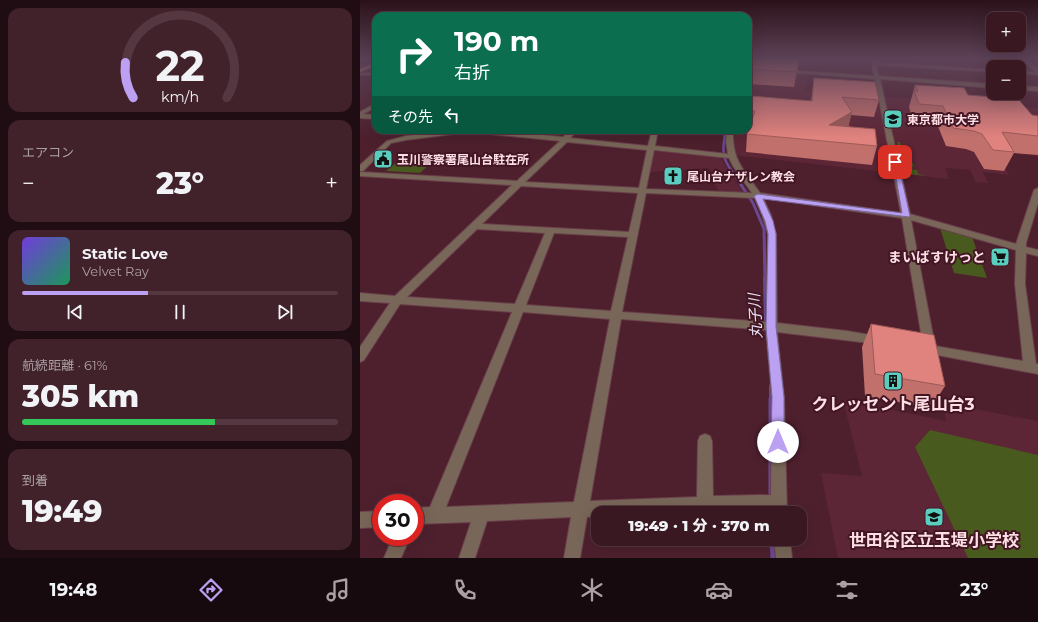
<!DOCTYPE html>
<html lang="ja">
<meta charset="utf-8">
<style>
body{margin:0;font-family:Montserrat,"Noto Sans JP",sans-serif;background:#41212a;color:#f1f3f6;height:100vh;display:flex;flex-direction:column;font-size:15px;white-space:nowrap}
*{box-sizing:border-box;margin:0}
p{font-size:13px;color:#aba0a5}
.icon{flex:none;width:22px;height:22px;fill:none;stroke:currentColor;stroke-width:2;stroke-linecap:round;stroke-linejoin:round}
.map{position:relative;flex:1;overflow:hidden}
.details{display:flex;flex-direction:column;gap:8px;padding:8px;background:#200d13;width:360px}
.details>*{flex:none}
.hud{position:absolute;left:12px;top:12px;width:380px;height:122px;border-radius:12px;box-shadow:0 4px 16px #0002,0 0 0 1px #543740;background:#0b6e4f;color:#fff;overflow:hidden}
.buttons{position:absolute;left:626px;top:12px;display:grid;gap:8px}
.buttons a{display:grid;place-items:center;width:40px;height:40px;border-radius:8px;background:#3a1822;box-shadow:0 4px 16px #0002,0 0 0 1px #543740;font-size:20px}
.speed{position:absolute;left:12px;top:494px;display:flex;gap:8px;font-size:20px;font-weight:700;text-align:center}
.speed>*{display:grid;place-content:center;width:52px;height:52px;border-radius:50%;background:#3a1822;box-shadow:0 4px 16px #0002,0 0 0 1px #543740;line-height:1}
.speed .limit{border:6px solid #d22;background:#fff;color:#111}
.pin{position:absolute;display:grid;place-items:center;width:34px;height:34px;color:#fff;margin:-17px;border-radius:8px;box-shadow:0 2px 6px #0006}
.me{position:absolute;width:44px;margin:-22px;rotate:0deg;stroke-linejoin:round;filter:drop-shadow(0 0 3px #0008)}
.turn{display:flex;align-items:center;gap:14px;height:84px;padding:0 16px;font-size:18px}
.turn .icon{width:52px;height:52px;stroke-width:2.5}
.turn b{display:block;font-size:28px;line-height:34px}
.then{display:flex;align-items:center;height:38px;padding:0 16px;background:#0003;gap:8px;font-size:15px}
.big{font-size:30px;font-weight:800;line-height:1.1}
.details .widget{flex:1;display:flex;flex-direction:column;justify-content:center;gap:6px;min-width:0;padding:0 14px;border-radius:12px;background:#41212a}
.details .dial{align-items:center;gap:0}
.dial svg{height:104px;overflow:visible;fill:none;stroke:#543740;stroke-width:7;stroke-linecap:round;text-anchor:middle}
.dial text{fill:#f1f3f6;stroke:none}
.song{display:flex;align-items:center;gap:12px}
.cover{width:48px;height:48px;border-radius:6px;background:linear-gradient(135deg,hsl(260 70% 55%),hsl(150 70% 35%))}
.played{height:4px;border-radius:2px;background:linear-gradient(90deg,#bca0f2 40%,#543740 40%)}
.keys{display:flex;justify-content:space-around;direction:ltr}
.heat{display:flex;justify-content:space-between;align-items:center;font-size:22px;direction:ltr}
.charge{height:6px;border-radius:3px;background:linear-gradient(90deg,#34c759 61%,#543740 0)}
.trip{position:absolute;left:231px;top:506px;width:216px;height:40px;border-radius:12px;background:#3a1822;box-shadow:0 4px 16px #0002,0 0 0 1px #543740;font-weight:800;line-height:40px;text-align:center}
.dock{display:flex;height:64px;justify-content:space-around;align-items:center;background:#170a0e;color:#aba0a5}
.dock .icon{width:28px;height:28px}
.dock .active{color:#bca0f2}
.dock b{font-size:18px;color:#f1f3f6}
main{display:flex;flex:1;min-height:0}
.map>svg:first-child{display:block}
.built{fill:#5c2636}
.green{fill:#495a1e}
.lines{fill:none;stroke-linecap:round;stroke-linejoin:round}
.stream-far3{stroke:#6a4991;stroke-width:2.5}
.stream-far2{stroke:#6a4991;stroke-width:3}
.stream-far1{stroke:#6a4991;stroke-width:4}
.stream{stroke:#6a4991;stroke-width:5}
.street-casing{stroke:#6a3f4b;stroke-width:2}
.primary-casing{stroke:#6a3f4b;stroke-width:2}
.street{fill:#786758;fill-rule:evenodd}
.primary{fill:#be9a7b;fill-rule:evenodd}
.wall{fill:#c1706c}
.shaded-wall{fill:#9d5b58}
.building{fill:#e0827e;stroke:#9d5b58}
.route{fill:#bca0f2;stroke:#7a689d}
.labels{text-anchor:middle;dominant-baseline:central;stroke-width:4;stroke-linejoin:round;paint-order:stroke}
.far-poi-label{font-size:12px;font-weight:bold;fill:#fedfe5;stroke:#431624;text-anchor:start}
.poi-label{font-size:14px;font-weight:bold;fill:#fedfe5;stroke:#431624;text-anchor:end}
.water-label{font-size:15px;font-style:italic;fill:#e8e0f4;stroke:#431624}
.near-poi-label{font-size:17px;font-weight:bold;fill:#fedfe5;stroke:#431624}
</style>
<main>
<section class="details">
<div class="widget dial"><svg viewBox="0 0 100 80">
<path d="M14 69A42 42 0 1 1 86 69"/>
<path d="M14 69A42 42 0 0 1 8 42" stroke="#bca0f2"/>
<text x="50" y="56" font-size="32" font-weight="700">22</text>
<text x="50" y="72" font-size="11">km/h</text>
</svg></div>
<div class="widget"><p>エアコン</p>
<div class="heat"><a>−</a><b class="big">23°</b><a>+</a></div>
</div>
<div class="widget">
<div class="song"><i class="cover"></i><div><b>Static Love</b><p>Velvet Ray</p></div></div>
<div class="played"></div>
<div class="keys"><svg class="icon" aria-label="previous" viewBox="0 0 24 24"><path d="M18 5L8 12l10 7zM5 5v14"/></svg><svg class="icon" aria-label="pause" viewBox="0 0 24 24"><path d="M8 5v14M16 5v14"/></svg><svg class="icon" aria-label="next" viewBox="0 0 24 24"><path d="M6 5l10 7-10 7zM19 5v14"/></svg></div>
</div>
<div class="widget"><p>航続距離 · 61%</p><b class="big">305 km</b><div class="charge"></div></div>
<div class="widget"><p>到着</p><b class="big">19:49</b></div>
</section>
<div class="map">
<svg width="678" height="558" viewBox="0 0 678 558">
<rect width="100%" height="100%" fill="#4e202e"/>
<!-- built -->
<g class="built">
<polygon points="388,69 448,73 445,91 678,108 678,156 636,152 649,175 623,172 628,183 616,182 610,170 585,168 589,179 373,155 375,130 388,130"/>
<polygon points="291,151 360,157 383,193 359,192 354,183 357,182 351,170 348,168 290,172"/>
<polygon points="483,400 586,421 583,403 678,421 678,558 478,558 461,473 502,476"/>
</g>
<!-- green -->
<g class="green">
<polygon points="537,142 540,142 541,145 543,145 544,150 548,150 554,167 552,167 553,170 557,170 558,174 567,176 549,174 544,171"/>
<polygon points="48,153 82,153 60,173 26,171"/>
<polygon points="580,228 612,237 627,278 594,273"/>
<polygon points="570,430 678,455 678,558 608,558 555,447"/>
</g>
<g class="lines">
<!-- stream-far3 -->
<path class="stream-far3" d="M366,130C359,160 366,162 382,186"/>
<!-- stream-far2 -->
<polyline class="stream-far2" points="381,185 393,203 404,229 405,279"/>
<!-- stream-far1 -->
<g class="stream-far1">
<polyline points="405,278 406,322"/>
<polyline points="411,386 411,400"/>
</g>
<!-- stream -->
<g class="stream">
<polyline points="411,399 411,498"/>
<polyline points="412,539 413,558"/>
</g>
<!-- street casing -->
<g class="street-casing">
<g id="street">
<path d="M511,59H515L516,62L633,70V72L516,65L519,76L633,84V88L520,79L550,214L656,244L674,190L678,188V203L666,243V247L678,250V256L666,253L665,284L676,364H678V374L561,352L559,349L563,345L542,218L403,198L411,215L416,234L417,323L487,331L522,337L524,340L522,343L518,344L417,332L424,397L427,513H411V511L238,513V516L227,517L220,558H204L211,517L127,521L115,558H99L111,522L55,524V508L70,507L152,312L40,304L4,360L0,362V347L30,303L0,301V293L35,296L152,185L0,176V172L157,181L200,141L109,132L46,140L31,143L3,171H0V165L27,141L46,136L94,130H128L203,137L211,130H218L210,138L288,146L292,130H298L295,146L368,154L366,142L367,130H373C372,162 384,169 400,193L541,213L515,79L424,72L422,71L424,70L514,76ZM207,142L287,150L279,188L165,182ZM294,150L369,158L373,166L392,193L286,189ZM161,186L278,193L269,232L122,224ZM286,193L395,198L402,215L408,234L406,322L262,312ZM551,220L656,250L655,284L663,361L575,346ZM117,229L185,233L155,304L47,297ZM194,233L268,237L251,311L166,305ZM163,312L250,319L214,502L86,507ZM261,319L406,330L412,397L411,495L353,496L352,441L350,436L345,434L340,436L338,441L337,497L230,501Z"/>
<polygon points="662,59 667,59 678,69 678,75 659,73 659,71 675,72"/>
<rect x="0" y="73" width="16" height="2"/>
<polygon points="659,86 678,87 678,91 659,90"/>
<polygon points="16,103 16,107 3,114 16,115 16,119 0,118 0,112"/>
<polygon points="21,511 21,527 0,528 0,512"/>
<polygon points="33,537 50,537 41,558 24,558"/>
<polygon points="414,539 430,539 432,558 416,558"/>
</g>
</g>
<!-- primary casing -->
<g class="primary-casing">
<polygon id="primary" points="14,63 16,63 16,66 0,72 0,69"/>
</g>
<!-- street -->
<use href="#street" class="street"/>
<!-- primary -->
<use href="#primary" class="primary"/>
</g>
<!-- wall -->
<g class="wall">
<polygon points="439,60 434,87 389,84 390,69"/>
<polygon points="454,78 519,100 514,117 491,115 488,126 517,146 512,165 386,152 387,134 389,128 388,128 388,103 451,101"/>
<polygon points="555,85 608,95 672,115 678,116 678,155 654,153 644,171 624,169 614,152 606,149 586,146 577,124 553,121 549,107"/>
<polygon points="511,324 585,386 571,408 505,396 502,347"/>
</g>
<!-- shaded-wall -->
<polygon class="shaded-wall" points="492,112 488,129 469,125"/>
<!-- building -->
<g class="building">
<polygon points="394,59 433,59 439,60 437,72 390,69"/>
<polygon points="454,78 515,82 519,100 482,97 492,112 469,125 515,129 517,146 387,134 395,111 388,110 388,103 391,96 452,101"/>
<polygon points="555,85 604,88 608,95 658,99 672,115 678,116 678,136 642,132 654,152 633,150 622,134 614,131 593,128 583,106 559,104 554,91 558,91"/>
<polygon points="511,324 574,335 585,386 515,374"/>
</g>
<!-- sky -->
<linearGradient id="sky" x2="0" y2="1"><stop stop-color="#2b1219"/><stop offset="0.43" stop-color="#5d4257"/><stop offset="1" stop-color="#5d4257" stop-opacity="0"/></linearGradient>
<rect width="678" height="137" fill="url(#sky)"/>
<!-- route -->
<polygon class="route" points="533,160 538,162 550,216 549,217 403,199 413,221 416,234 416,327 424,397 424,442 422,446 418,448 413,446 411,442 412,397 406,327 408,234 405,221 394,196 398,194 542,213"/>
<!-- icons -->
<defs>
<g id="university-square" transform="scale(1)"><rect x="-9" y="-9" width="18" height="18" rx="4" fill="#59cebe" stroke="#431624"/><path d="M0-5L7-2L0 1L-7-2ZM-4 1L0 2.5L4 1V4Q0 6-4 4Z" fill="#111"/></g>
<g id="civic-square" transform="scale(1)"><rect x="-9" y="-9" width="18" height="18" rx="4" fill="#59cebe" stroke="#431624"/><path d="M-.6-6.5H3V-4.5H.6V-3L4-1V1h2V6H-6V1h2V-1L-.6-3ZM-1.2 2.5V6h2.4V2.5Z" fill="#111"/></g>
<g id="church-square" transform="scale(1)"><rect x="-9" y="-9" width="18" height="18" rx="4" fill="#59cebe" stroke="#431624"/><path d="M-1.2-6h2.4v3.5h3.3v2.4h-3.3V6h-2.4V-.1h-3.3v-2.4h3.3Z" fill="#111"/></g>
<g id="supermarket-square" transform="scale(1)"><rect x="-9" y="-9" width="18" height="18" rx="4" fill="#59cebe" stroke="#431624"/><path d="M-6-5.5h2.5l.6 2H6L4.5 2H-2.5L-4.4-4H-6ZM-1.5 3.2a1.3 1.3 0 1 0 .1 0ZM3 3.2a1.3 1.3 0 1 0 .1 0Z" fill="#111"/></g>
<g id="building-square" transform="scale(1)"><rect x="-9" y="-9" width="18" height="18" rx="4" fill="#59cebe" stroke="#431624"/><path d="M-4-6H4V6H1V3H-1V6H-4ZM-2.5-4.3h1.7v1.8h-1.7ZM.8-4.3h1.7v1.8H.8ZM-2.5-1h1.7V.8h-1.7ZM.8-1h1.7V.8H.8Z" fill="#111"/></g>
<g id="school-square" transform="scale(1)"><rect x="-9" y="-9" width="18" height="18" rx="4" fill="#59cebe" stroke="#431624"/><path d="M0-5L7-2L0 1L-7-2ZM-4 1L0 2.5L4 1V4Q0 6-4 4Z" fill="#111"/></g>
</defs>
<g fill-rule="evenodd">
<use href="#university-square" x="533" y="119"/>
<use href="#civic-square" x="23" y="159"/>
<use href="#church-square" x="313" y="176"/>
<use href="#supermarket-square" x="640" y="257"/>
<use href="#building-square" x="533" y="381"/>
<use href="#school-square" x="574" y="517"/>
</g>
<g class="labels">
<!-- far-poi labels -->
<g class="far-poi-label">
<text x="547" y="119">東京都市大学</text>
<text x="37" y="159">玉川警察署尾山台駐在所</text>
<text x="327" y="176">尾山台ナザレン教会</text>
</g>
<!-- poi labels -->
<g class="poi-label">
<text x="626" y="257">まいばすけっと</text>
</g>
<!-- water labels -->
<g class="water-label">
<text transform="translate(395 316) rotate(-93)">丸子川</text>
</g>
<!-- near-poi labels -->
<g class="near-poi-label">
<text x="533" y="404">クレッセント尾山台3</text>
<text x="574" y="540">世田谷区立玉堤小学校</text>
</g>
</g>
</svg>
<div class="buttons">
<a>+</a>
<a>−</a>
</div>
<div class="speed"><div class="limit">30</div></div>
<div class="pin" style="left:535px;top:162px;background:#d93025"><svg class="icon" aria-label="arrive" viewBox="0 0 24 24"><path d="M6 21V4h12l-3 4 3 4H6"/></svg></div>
<svg class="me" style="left:418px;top:442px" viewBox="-20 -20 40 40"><circle r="19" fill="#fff"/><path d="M0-13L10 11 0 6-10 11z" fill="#bca0f2"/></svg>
<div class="trip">19:49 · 1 分 · 370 m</div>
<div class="hud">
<div class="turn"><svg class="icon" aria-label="right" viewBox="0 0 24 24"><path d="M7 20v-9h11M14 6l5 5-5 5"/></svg><div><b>190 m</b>右折</div></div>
<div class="then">その先<svg class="icon" aria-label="left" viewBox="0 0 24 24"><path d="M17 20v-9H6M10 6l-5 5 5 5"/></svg></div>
</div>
</div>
</main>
<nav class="dock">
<b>19:48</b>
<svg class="icon active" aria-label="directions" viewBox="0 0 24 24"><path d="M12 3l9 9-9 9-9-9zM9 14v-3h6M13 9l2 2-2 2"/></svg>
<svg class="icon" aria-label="music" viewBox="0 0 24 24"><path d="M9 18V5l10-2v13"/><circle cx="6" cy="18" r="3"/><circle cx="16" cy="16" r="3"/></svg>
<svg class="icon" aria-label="phone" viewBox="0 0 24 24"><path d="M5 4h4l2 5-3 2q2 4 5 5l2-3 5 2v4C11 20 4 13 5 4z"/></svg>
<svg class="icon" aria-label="climate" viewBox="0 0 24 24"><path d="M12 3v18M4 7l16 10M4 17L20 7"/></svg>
<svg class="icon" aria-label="car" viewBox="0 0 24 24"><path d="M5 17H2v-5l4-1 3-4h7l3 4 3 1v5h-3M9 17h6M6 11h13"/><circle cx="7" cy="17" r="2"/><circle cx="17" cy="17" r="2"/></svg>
<svg class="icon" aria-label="filters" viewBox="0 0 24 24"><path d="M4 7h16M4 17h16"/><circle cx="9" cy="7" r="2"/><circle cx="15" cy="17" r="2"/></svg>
<b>23°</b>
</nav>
